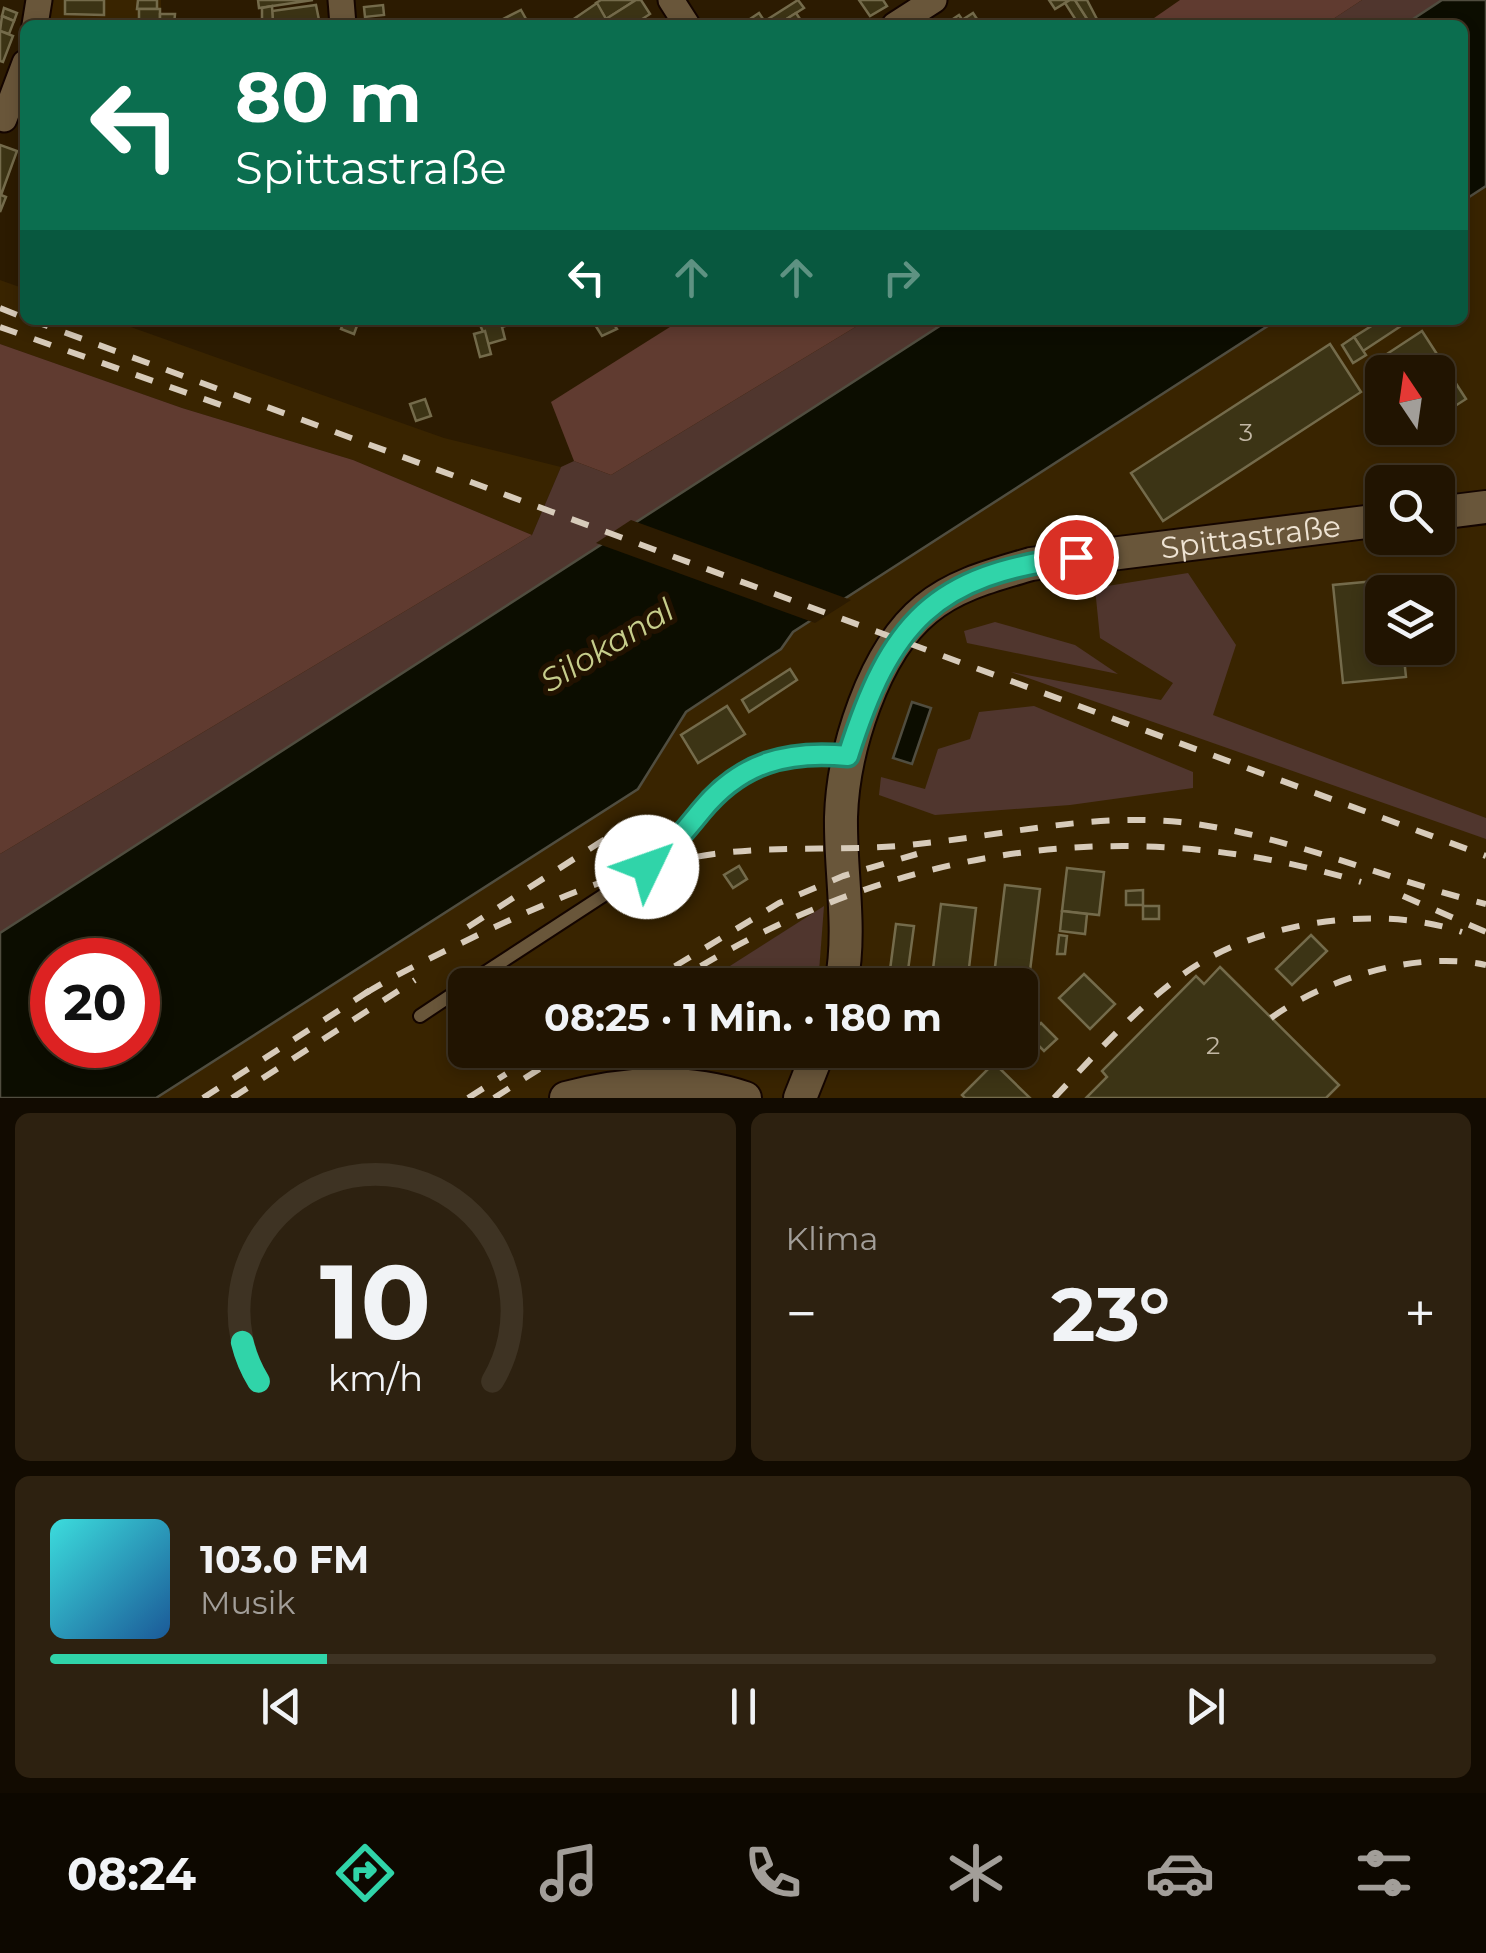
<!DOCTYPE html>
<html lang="de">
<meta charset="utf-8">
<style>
body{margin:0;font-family:Montserrat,sans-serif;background:#2d2110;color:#f1f3f6;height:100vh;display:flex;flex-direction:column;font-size:38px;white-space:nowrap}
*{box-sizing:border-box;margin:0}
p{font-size:32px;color:#a29e99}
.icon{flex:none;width:55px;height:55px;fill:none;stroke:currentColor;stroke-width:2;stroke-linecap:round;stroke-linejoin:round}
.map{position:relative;height:1098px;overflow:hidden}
.panel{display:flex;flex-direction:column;gap:15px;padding:15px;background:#120b01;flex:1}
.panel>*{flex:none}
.guide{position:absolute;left:20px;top:20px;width:1448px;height:305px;border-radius:15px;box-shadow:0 5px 15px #0003,0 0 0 2px #3e3323;background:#0b6e4f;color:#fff;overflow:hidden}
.needle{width:65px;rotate:347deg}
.controls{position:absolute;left:1365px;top:355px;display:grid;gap:20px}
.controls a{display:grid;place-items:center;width:90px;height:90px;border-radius:15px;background:#211401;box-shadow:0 5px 15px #0003,0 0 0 2px #3e3323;font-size:50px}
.speed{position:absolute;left:30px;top:938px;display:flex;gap:20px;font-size:50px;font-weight:700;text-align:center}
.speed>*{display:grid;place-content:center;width:130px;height:130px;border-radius:50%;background:#211401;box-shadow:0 5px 15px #0003,0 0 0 2px #3e3323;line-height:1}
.speed .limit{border:15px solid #d22;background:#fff;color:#111}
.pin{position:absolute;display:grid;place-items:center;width:85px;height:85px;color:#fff;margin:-42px;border:5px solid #fff;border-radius:50%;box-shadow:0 2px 10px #0007}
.me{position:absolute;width:110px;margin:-55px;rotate:48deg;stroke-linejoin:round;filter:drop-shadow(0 0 8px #0008)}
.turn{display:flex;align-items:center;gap:35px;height:210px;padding:0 50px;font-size:45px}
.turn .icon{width:130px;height:130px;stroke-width:2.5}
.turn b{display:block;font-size:70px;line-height:85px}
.lanes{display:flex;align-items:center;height:95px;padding:0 50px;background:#0003;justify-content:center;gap:50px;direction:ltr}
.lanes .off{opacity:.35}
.big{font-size:75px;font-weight:700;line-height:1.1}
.panel .card{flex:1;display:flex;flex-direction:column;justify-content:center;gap:15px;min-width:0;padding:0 35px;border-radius:15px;background:#2d2110}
.panel .dial{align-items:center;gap:0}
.dial svg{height:260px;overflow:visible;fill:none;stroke:#3e3323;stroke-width:7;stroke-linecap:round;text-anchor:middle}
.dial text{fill:#f1f3f6;stroke:none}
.song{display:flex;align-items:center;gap:30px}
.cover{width:120px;height:120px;border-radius:15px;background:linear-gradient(135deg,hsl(180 70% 55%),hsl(210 70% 35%))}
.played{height:10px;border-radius:5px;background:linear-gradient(90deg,#30d4a9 20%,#3e3323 20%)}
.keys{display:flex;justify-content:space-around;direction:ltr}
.heat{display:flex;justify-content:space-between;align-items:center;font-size:55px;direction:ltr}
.panel .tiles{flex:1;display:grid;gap:15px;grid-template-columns:1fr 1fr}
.card:last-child{grid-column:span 2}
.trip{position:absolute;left:448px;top:968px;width:590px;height:100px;border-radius:15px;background:#211401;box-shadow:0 5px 15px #0003,0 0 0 2px #3e3323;font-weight:700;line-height:100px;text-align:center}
.tabs{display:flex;height:160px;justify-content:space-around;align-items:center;background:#0d0800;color:#a29e99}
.tabs .icon{width:70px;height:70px}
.tabs .current{color:#30d4a9}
.tabs b{font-size:45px;color:#f1f3f6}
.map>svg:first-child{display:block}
.built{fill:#392400;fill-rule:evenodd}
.green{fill:#50362e}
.forest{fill:#603b30}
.water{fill:#0c0d00;stroke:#504d3f;stroke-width:2.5;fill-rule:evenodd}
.pier{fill:#2c1b01}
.building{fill:#3c3415;stroke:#746b4b;stroke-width:2.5}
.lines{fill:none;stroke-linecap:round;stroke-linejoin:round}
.service-casing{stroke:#140500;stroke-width:16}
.minor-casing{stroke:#140500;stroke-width:29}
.tertiary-casing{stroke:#140500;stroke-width:36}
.service{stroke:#69563a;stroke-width:12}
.minor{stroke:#69563a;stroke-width:25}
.tertiary{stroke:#69563a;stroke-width:32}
.rail{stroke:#d7cbba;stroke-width:6;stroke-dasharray:18 18;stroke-linecap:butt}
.route-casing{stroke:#1f8a6e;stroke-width:25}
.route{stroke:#30d4a9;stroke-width:18}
.labels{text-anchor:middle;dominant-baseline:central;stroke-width:10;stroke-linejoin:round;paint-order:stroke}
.number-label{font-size:25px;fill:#c2b7a4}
.street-label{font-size:30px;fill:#eee3d3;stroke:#221200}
.water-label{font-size:32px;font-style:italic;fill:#c6cd8b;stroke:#221200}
</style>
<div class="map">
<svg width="1486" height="1098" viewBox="0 0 1486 1098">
<rect width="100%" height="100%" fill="#2c1b01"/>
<!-- built -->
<g class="built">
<polygon points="45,0 161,0 161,25 48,25"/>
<path d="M1486,186V1098H156L637,789L686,712L781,649L793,632L1277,320H1462L1463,201ZM1382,372H1438V428H1382ZM1382,482H1438V538H1382ZM1382,592H1438V648H1382ZM823,907L818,985H1020V1050H782L761,1063H743L662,1051L638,1055L634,1050H465V985H700Z"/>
<polygon points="0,280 25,289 25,320 111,320 444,438 561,467 532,535 353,460 182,408 0,344"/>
</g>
<!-- green -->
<g class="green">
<polygon points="1362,0 1442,0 1404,25 1324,25"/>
<polygon points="867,320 949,320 0,933 0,854 532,535 561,467 574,461 611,475"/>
<polygon points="1188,573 1236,645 1213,715 1486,818 1486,839 1011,672 1161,700 1173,683 1100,638 1095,588"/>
<polygon points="995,622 1075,645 1118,674 967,643 964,631"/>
<polygon points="1034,706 1193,772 1193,788 1070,805 935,815 879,795 881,777 925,789 938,749 970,739 979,712"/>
<polygon points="824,906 818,985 700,985"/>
<polygon points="634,1050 782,1050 761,1063 662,1051 637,1055"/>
</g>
<!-- forest -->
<g class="forest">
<polygon points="1180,0 1362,0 1324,25 1144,25"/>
<polygon points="681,320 867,320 611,475 574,461 551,402"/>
<polygon points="0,344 182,408 353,460 532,535 0,854"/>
</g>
<!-- water -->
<g class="water">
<polygon points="1442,0 1486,0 1486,186 1463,201 1462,25 1404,25"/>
<path d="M949,320H1277L793,632L781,649L686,712L638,789L156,1098H0V933ZM52,960H138V1045H52Z"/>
<polygon points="912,702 931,708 912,764 893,758"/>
</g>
<!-- pier -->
<polygon class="pier" points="631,520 851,600 815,623 596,543"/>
<!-- building -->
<g class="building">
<polygon points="65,0 104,0 104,15 65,14"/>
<polygon points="138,0 157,0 157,9 137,9"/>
<polygon points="258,0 313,0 259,8"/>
<polygon points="601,0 636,0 606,19 596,3"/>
<polygon points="636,0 641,0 650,14 633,25 610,25 606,19"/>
<polygon points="798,0 804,8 777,25 767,25 765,21"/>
<polygon points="859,0 883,0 887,6 870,16"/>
<polygon points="1049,0 1070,0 1055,9"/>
<polygon points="1070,0 1075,0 1091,25 1079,25 1065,3"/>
<polygon points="1075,0 1087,0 1100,25 1091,25"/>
<polygon points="597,3 606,19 596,25 565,25"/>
<polygon points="316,5 320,25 273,23 272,11"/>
<polygon points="383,5 384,15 365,17 364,7"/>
<polygon points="272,6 273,23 262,22 262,8"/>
<polygon points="4,8 17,13 14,21 2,16"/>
<rect x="139" y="9" width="21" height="16"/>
<polygon points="521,10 526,19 515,25 506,25 503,19"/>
<polygon points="759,13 767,25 741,25"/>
<polygon points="796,13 804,25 777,25"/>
<polygon points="973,13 981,25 966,25 962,20"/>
<polygon points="160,14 175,14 174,25 160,25"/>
<polygon points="959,15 966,25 944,25"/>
<polygon points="2,16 14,21 9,34 0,31"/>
<polygon points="0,31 13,36 3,62 0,61"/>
<polygon points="0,145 17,151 1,195 6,197 0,212"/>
<polygon points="344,320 359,320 354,334 341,329"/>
<polygon points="478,320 510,320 511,324 502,327 505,339 488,344"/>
<polygon points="592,320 611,320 617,329 602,336"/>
<polygon points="1381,320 1410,320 1363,351 1354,337"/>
<polygon points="485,331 491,354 480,357 474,334"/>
<polygon points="1422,331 1466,399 1438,417 1438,372 1382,372 1382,390 1367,367"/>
<polygon points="1354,337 1366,355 1353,363 1342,345"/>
<polygon points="1330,344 1361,392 1163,521 1131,473"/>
<polygon points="425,399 431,416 416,421 410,404"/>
<polygon points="1396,579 1398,592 1382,592 1382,648 1403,648 1406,677 1343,683 1333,585"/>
<polygon points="790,669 797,680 749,712 742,700"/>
<polygon points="727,706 745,734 698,763 681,735"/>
<polygon points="739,866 747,879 733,888 724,875"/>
<polygon points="1067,868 1104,872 1099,915 1062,911"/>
<polygon points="1005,885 1040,889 1030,971 995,967"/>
<polygon points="1143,890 1143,905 1126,905 1126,891"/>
<polygon points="941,904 976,908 967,985 931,985"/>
<rect x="1143" y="906" width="16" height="13"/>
<polygon points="1062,911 1087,914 1085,934 1060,931"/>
<polygon points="896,924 914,926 906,985 888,985"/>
<polygon points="1059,935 1067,936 1065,954 1057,954"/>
<polygon points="1311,935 1327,951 1292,985 1276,969"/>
<polygon points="1220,967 1339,1085 1326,1098 1086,1098 1107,1077 1102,1071 1196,976 1204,984"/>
<polygon points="1084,974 1115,1004 1090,1029 1059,998"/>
<polygon points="1020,1015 1034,1030 1022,1041 1020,1039"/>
<polygon points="1041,1023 1057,1039 1044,1051 1028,1035"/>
<polygon points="994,1063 1030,1098 965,1098 962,1095"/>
</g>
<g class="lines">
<!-- service casing -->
<g class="service-casing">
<g id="service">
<polyline points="466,985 647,867 679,840 713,798 751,770 789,754 846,756"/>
<polyline points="420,1016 465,986"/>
</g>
</g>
<!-- minor casing -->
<g class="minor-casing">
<g id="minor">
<polyline points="341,0 343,25"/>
<polyline points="671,0 687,25"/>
<polyline points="35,25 39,0"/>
<polyline points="895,25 934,0"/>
<polyline points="4,119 25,63"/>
</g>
</g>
<!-- tertiary casing -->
<g class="tertiary-casing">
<g id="tertiary">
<polyline points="1438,513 1486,507"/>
<path id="s1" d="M841,985C852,929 840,873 841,817C843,751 873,652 926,609C956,584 994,575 1031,564L1382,520"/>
<path d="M566,1098C624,1082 688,1079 745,1098"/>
<polyline points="800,1098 819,1050"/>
</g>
</g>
<!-- service -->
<use href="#service" class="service"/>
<!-- minor -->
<use href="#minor" class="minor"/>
<!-- tertiary -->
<use href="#tertiary" class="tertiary"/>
<!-- rail -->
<g class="rail">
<polyline points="0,308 25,318"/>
<polyline points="31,320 1486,856"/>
<polyline points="0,327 221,405"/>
<polyline points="1403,896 1486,932"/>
<polyline points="468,927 647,812"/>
<polyline points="644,985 779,903 843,876 917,854"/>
<path d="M670,985C882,849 1118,809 1361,882"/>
<path d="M366,993C402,971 441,953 480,934C556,898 630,866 714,854C782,845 850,852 918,844C1006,835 1091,813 1180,822C1286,834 1383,879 1486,904"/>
<path d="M1271,1018C1326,978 1418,950 1486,965"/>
<polyline points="203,1098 375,987"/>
<polyline points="232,1098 415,980"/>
<polyline points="468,1098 506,1074"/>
<polyline points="494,1098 569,1050"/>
<path d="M1054,1098C1095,1055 1134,1010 1182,975C1254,922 1377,903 1462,932"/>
</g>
</g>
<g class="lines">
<!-- route casing -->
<g class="route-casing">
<path id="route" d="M647,867C669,850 684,832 701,811C741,762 788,750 848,756C890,623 933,574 1076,557"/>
</g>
<!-- route -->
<use href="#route" class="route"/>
</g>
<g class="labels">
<!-- number labels -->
<g class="number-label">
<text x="1246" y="432">3</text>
<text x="1213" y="1045">2</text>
</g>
<!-- street labels -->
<g class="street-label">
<text stroke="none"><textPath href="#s1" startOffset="735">Spittastraße</textPath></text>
</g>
<!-- water labels -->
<g class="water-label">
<text transform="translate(607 645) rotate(-31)">Silokanal</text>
</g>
</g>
</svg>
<div class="controls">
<a><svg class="needle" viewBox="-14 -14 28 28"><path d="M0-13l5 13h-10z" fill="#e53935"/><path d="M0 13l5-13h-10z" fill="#a29e99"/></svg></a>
<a><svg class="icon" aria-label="search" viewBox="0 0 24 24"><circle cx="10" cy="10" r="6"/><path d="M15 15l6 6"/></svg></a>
<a><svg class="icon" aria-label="layers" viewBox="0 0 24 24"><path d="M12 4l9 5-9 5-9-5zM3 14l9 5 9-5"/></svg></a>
</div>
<div class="speed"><div class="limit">20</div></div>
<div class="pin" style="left:1076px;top:557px;background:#d93025"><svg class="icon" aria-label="arrive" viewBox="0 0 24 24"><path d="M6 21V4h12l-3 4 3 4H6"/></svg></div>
<svg class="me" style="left:647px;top:867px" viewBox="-20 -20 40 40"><circle r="19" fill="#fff"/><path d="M0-13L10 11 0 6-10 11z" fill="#30d4a9"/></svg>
<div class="trip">08:25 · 1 Min. · 180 m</div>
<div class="guide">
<div class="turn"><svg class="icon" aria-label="left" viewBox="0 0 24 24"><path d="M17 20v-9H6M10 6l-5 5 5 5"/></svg><div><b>80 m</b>Spittastraße</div></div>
<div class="lanes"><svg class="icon" aria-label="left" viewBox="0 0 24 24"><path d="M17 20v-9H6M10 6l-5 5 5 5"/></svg><svg class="icon off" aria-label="ahead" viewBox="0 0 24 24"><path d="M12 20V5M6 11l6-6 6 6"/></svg><svg class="icon off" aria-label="ahead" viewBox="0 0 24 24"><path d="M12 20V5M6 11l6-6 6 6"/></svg><svg class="icon off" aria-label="right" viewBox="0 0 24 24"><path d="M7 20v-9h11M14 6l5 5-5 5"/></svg></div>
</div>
</div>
<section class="panel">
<div class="tiles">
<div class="card dial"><svg viewBox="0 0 100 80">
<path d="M14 69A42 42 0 1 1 86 69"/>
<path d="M14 69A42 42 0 0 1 9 57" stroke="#30d4a9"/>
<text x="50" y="56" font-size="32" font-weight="700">10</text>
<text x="50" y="72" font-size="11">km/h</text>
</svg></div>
<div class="card"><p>Klima</p>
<div class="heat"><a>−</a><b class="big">23°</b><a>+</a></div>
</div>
<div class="card">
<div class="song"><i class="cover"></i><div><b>103.0 FM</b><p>Musik</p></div></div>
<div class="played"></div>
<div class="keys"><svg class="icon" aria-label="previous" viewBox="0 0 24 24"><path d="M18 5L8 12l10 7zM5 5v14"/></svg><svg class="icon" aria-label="pause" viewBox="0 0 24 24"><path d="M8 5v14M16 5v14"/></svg><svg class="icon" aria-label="next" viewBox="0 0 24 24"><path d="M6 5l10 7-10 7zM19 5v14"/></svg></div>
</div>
</div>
</section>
<nav class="tabs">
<b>08:24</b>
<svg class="icon current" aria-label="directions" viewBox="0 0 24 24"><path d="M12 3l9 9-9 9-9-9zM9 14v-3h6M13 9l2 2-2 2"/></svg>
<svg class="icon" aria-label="music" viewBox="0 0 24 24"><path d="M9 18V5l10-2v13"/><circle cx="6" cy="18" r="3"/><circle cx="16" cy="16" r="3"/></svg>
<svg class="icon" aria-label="phone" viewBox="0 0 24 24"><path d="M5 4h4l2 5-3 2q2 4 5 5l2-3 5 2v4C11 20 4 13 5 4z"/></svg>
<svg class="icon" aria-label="climate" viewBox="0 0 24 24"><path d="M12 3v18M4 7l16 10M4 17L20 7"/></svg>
<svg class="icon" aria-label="car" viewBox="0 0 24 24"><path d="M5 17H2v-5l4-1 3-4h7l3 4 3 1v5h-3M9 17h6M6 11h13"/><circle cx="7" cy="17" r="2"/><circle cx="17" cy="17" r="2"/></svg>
<svg class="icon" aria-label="filters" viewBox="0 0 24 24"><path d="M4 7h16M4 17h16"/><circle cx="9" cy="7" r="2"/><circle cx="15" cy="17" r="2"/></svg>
</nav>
